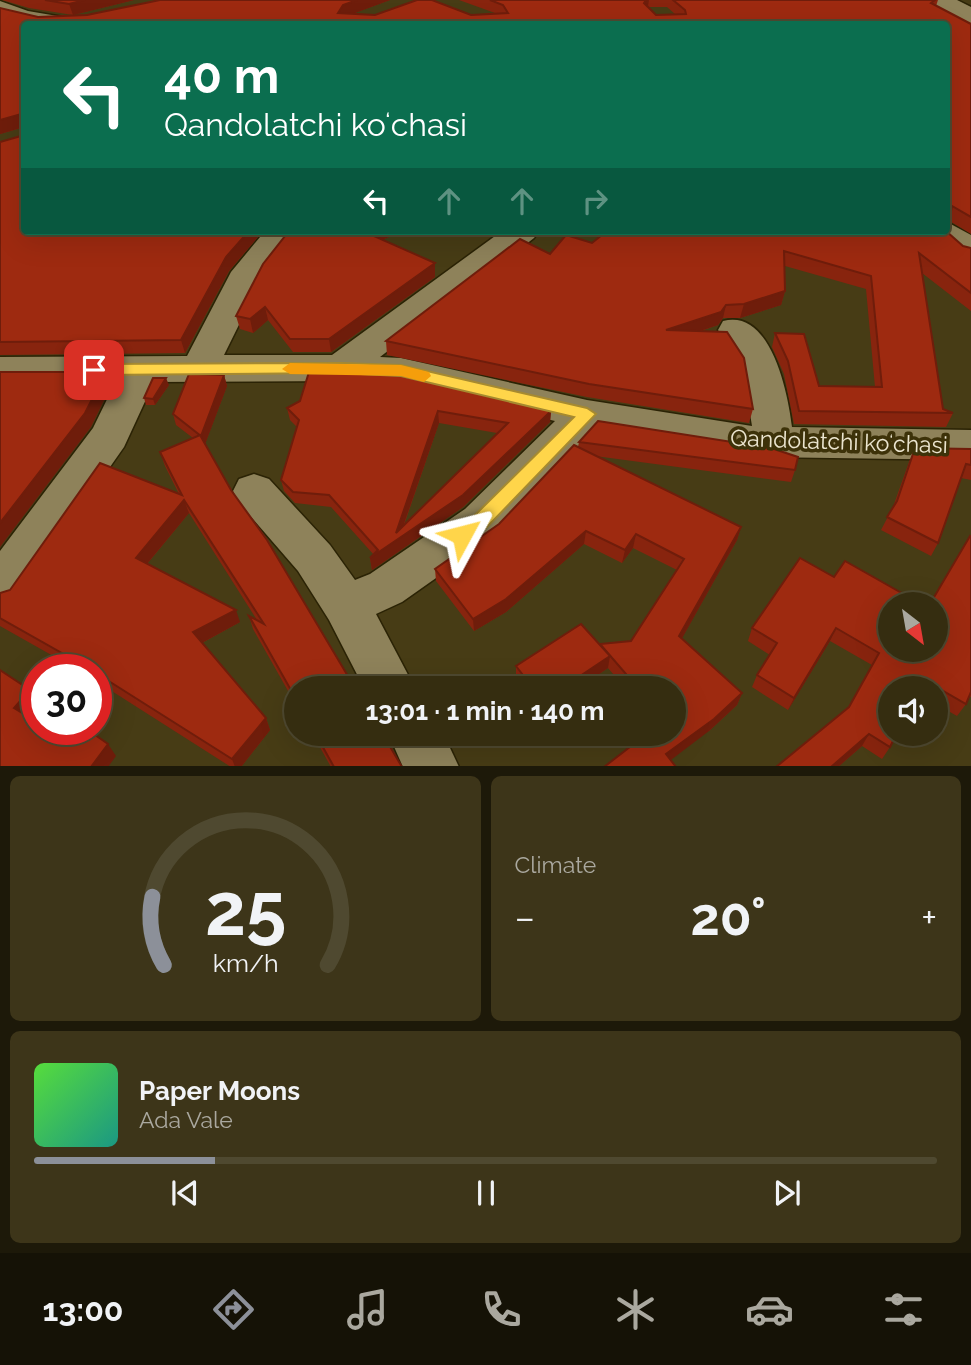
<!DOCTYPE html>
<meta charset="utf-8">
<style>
body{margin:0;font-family:Raleway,sans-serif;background:#3d3519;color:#f1f3f6;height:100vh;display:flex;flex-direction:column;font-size:26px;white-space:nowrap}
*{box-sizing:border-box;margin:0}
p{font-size:23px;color:#aaa89f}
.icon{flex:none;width:38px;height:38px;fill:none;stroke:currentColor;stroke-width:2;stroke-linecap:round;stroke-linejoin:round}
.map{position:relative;height:766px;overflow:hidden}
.sheet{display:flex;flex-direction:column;gap:10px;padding:10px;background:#1d1909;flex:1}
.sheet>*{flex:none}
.hud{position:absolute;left:21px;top:21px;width:929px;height:214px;border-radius:7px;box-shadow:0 7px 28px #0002,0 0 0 2px #4f4930;background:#0b6e4f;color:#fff;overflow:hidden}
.needle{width:46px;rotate:149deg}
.controls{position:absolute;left:878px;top:592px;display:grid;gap:14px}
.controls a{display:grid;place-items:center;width:70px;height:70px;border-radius:50%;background:#352d10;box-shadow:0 7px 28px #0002,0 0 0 2px #4f4930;font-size:35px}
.speed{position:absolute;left:21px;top:654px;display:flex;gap:14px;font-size:35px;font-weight:700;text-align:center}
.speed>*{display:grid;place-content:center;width:91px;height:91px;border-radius:50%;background:#352d10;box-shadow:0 7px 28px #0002,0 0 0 2px #4f4930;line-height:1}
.speed .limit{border:10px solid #d22;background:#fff;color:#111}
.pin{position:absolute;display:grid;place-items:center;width:60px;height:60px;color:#fff;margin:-30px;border-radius:14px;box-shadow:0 4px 10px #0006}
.me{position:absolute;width:77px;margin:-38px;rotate:52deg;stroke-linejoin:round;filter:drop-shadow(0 0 5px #0008)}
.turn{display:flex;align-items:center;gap:24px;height:147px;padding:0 28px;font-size:32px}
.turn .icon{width:91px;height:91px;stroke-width:2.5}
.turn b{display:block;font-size:49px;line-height:60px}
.lanes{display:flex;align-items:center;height:66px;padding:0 28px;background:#0003;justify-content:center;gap:35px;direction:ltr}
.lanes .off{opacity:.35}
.big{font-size:52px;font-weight:700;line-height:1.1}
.sheet .tile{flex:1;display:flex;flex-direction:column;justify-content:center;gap:10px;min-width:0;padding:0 24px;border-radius:10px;background:#3d3519}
.sheet .dial{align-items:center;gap:0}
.dial svg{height:182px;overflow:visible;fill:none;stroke:#4f4930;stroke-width:7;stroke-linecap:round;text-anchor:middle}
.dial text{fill:#f1f3f6;stroke:none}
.song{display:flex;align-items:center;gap:21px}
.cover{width:84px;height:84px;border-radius:10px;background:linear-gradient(135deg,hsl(110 70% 55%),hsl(170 70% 35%))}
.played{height:7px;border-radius:4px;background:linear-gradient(90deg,#8c9099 20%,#4f4930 20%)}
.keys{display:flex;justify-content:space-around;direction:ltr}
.heat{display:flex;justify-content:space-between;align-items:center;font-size:38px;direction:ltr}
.sheet .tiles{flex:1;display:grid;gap:10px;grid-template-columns:1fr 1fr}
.tile:last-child{grid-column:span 2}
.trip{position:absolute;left:284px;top:676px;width:402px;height:70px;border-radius:35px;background:#352d10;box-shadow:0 7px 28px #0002,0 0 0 2px #4f4930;font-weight:700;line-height:70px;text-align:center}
.tab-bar{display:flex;height:112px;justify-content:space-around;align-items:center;background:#151206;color:#aaa89f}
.tab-bar .icon{width:49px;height:49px}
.tab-bar .selected{color:#8c9099}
.tab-bar b{font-size:32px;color:#f1f3f6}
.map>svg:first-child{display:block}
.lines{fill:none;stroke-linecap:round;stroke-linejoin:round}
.minor-casing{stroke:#2b2305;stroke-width:3}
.minor{fill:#8e825a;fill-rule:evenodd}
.wall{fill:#88240e;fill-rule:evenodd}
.shaded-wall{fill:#6f1d0b}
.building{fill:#9e2a10;stroke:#6f1d0b;stroke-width:2;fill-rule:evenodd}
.route{fill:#ffd54a;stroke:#a68a30;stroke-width:2}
.slow{fill:#f59e0b}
.labels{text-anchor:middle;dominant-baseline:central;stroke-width:7;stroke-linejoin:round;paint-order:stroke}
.street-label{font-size:23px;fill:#ebe5cf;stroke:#3d3209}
</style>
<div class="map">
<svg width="971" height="767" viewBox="0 0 971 767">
<rect width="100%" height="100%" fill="#473c15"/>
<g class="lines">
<!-- minor casing -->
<g class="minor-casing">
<g id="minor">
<polygon points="928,0 957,0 971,7 971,24 932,5"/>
<polygon points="0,1 28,11 75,19 78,24 24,25 0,17"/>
<polygon points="947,222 971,235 971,260 959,257 928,231 947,231"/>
<path d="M265,231L298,232L263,276L224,355H332L502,231H539L534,238L380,357L401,358L587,400L752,426L743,371L718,330L723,321C771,308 788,393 792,427L971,430V460L757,457L596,430L497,535L402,602L376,614L415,688H364L329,620L298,571L239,503L233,491L239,479L254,474L269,479L330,545L355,580L370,574L465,509L555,421L401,384L340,381L154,382L124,447L16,601L0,607V551L93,428L115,383H0V357L187,356L231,272Z"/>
<polygon points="388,733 443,733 459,767 403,767"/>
</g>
</g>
<!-- minor -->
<use href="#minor" class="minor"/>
</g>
<!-- wall -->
<g class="wall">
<polygon points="2,0 134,0 73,15 29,8"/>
<path d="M160,0H390L352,14L375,15L417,0H432L471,15L495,13L459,0H938L936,6L971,24V234L948,220L947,222V24H24V231H263L229,271L185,353L0,355V142L21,136V128L0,134V8L38,17L87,15ZM648,7H667L675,14L656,15Z"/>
<polygon points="289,231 403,231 382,240 435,277 331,352 293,352 268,320 253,333 240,329 236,316"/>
<polygon points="592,243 963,246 971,248 971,311 922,273 943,409 953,413 946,427 794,424 784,374 772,347 775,333 819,386 875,387 866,289 785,266 785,291 781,305 740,318 723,318 718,325 701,331 753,409 749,423 587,397 387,355 386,341 550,254"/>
<polygon points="224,375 227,386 205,444 296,688 296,705 253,629 249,616 257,620 189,513 147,564 240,622 202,643 266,718 270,730 241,767 231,767 96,681 96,670 78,670 0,626 0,593 10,590 179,494 165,466 160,452 193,438 176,425 173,414"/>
<polygon points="169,385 155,405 146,405 144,398"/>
<path d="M287,408L551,411L550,422L463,507L372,570L370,558L374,555L331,507L295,503L284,491L281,480L297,427L290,420ZM439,423L497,433L404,525Z"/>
<polygon points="579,442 795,470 791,482 595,456 741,527 737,540 682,638 742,693 737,705 709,731 604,767 674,733 674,688 625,688 608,668 578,688 523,688 516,678 516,666 600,645 631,641 677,570 633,548 622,563 584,544 506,612 474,631 436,581 435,569 499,524 578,447"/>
<polygon points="915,448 971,449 971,480 961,478 938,543 931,556 881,530 893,507 909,462"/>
<polygon points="971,537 971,697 969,696 966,704 957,716 936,704 936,688 891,688 890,747 882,759 862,746 838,767 776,767 849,707 872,665 830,641 788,710 752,687 757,675 770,655 748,641 752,628 800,558 936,649"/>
<polygon points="312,733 382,733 402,767 331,767"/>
</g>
<!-- shaded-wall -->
<g class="shaded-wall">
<polygon points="85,0 134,0 73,15 69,4"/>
<polygon points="357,0 390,0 344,17 338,13 343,5"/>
<polygon points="646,0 649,0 648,6 644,3"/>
<polygon points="21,114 24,127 0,134 0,120"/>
<polygon points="249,231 263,231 229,271 185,353 181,340 226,257"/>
<polygon points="371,231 403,231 368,246 367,233"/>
<polygon points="435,263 435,277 331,352 329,339"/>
<polygon points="785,291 781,305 740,318 744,304"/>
<polygon points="726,305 723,318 718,325 663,343 666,330"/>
<polygon points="265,307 268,320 253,333 250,319"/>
<polygon points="106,372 111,386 91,427 0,547 0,523"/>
<polygon points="224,375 227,386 204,447 201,436"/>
<polygon points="166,378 169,385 155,405 153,399"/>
<polygon points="438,411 439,423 399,538 551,411 550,422 463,507 372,570 370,558 396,533"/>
<polygon points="184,500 189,513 141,571 136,558"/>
<polygon points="741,527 737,540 676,649 679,636"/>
<polygon points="586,531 584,544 506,612 474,631 473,619"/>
<polygon points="636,534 633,548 622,563 625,550"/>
<polygon points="236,610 240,622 198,645 193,632"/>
<polygon points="836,628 830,641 788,710 794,698"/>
<polygon points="610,656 608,668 578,688 562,688"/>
<polygon points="30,690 37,700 37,705 23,720 14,708"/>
<polygon points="742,693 737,705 709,731 663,766 666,754"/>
<polygon points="266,718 270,730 241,767 235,767 232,759"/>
<polygon points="869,734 862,746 838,767 831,767"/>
<polygon points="108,744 116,756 108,767 91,767"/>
</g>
<!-- building -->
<g class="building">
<polygon points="45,0 85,0 69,4"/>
<polygon points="160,0 357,0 343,5 338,13 375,15 417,0 432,0 471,15 508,13 503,5 490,0 646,0 644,3 656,15 686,14 685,10 673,0 935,0 931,3 971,24 971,217 952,206 950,215 947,216 947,24 24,24 24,231 249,231 226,257 181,340 0,342 0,142 21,136 21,114 0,120 0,8 38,17 87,15"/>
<polygon points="289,231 371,231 367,233 435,263 329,339 290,339 265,307 250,319 236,316 263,264"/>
<polygon points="607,231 946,231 963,246 971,248 971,293 919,253 943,409 953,413 799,411 788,361 775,333 804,334 819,386 882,387 871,276 784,251 785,291 744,304 726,305 721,312 666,330 727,332 744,358 753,409 589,384 386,341 520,239 550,254 566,235 592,243"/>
<polygon points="0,372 106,372 85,413 0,523"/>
<path d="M309,372H338L400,375L551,411L463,495L370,558L378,550L329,495L293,492L281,480L299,420L287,408L300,401ZM438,411L508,423L396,533Z"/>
<polygon points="189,374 224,375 201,436 173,414"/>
<polygon points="153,378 166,378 153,399 144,398"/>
<polygon points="598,421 771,448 798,457 795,470 579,442"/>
<polygon points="200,435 231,490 267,540 355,688 296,688 296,699 249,616 264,624 184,500 136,558 236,610 193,632 266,718 232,759 96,673 96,670 92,670 0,618 0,593 10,590 100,463 182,495 160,452"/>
<polygon points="574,445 741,527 679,636 742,693 714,719 666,754 676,767 604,767 648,733 674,733 674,688 638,688 600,644 631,641 684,559 636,534 625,550 586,531 506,599 473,619 435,569 499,524"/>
<polygon points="915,448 971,449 971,465 966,464 938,543 887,517 897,501"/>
<polygon points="970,536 971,537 971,692 966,704 924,680 920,688 891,688 891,733 897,733 890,747 869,734 831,767 776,767 849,707 879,653 836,628 794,698 757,675 777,643 752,628 800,558 834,577 845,561 921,604 891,604 891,649 936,649 936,604 930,604"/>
<polygon points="581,624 610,656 562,688 533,688 516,666"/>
<polygon points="0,670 30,690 14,708 37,722 37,730 48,730 60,738 67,730 88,730 108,744 91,767 0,767"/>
<polygon points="315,733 382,733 402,767 334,767"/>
</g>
<!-- route -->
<polygon class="route" points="340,363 401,365 587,408 596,414 487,527 462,542 455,540 453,535 474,516 574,417 401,376 340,373 94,375 86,370 94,364"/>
<!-- slow -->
<polygon class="slow" points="290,363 401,365 429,372 431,376 424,382 401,376 290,374 282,369"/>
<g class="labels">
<!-- street labels -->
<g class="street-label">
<text transform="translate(839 441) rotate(2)">Qandolatchi koʻchasi</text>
</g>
</g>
</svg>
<div class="controls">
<a><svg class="needle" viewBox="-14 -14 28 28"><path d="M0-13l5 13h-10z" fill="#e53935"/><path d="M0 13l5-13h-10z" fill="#aaa89f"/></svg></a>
<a><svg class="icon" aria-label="sound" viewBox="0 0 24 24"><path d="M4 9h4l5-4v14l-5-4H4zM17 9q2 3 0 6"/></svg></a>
</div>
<div class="speed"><div class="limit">30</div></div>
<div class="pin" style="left:94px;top:370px;background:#d93025"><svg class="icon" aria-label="arrive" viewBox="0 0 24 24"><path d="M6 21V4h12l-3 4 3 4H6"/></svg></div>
<svg class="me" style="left:462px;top:535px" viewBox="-20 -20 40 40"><path d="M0-17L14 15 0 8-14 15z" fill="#ffd54a" stroke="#fff" stroke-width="4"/></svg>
<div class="trip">13:01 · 1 min · 140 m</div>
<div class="hud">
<div class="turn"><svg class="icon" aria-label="left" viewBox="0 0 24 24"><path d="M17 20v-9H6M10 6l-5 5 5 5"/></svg><div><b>40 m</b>Qandolatchi koʻchasi</div></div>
<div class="lanes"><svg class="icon" aria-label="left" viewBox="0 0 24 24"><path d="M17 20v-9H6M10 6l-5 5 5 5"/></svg><svg class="icon off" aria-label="ahead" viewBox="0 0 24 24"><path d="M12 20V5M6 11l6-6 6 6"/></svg><svg class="icon off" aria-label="ahead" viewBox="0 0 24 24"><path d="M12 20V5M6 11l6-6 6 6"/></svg><svg class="icon off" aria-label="right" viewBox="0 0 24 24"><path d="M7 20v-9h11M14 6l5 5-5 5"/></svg></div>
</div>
</div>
<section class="sheet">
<div class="tiles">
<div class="tile dial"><svg viewBox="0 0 100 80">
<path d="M14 69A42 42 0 1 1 86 69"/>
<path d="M14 69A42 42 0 0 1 9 39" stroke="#8c9099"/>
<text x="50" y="56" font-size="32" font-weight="700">25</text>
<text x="50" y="72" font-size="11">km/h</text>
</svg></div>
<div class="tile"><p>Climate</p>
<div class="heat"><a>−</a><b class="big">20°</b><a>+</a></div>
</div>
<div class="tile">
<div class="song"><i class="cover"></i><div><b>Paper Moons</b><p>Ada Vale</p></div></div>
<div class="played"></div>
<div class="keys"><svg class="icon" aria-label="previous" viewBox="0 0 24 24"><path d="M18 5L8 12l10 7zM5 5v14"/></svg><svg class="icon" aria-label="pause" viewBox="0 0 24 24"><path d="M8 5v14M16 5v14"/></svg><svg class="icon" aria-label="next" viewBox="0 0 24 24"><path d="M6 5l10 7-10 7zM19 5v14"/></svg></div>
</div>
</div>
</section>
<nav class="tab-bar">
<b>13:00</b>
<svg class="icon selected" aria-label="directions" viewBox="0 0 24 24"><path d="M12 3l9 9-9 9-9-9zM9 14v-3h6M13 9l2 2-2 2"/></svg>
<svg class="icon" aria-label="music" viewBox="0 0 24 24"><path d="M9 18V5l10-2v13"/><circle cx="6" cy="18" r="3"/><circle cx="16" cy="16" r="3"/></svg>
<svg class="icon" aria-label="phone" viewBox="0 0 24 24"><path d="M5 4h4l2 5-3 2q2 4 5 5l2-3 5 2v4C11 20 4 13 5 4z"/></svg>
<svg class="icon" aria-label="climate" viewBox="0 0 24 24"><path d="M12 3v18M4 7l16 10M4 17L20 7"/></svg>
<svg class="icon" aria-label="car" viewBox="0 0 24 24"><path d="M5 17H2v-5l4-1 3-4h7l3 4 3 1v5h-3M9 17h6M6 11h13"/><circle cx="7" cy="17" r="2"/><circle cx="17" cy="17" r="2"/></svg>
<svg class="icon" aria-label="filters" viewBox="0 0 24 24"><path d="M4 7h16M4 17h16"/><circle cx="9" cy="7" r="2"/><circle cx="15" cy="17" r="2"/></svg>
</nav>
